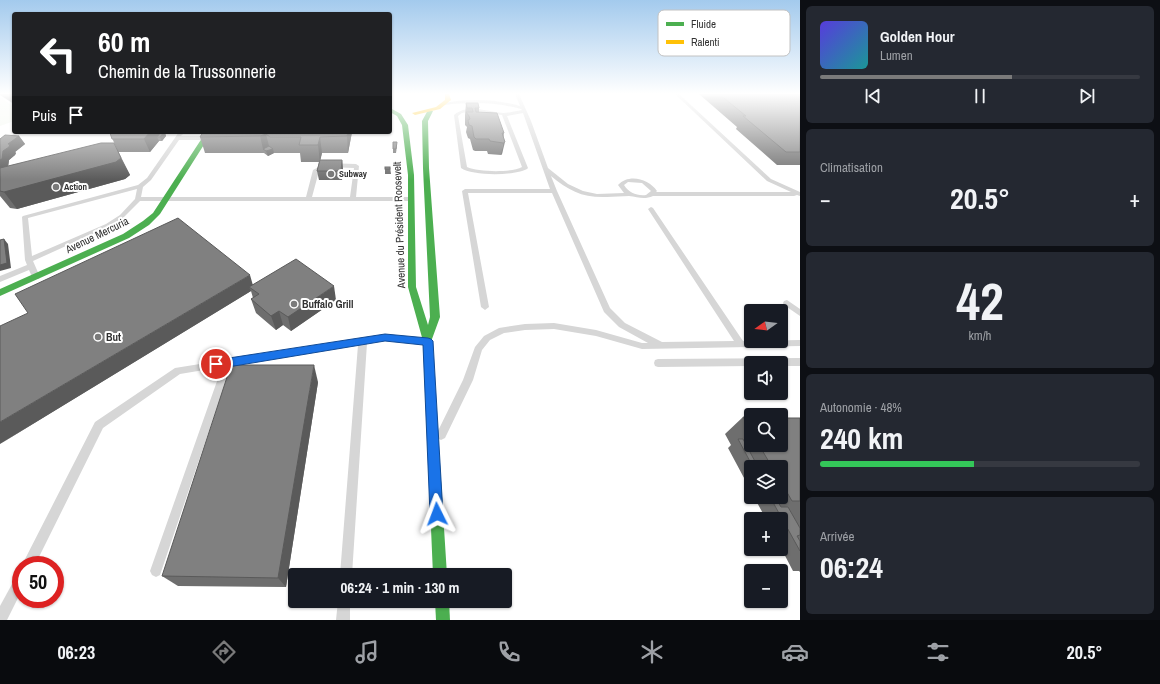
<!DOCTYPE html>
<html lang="fr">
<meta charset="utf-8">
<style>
body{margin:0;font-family:"Archivo Narrow",sans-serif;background:#242831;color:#f1f3f6;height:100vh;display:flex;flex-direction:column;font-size:15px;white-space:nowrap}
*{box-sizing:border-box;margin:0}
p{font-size:13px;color:#9ea1a6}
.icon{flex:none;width:22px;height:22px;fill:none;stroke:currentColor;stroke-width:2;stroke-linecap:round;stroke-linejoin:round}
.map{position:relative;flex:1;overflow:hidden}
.details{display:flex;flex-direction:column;gap:6px;padding:6px;background:#0d0f14;width:360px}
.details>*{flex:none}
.top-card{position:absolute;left:12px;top:12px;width:380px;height:122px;border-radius:4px;box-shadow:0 1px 3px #0004;background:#202124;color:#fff;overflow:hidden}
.needle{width:26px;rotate:256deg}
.fabs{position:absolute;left:744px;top:304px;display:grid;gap:8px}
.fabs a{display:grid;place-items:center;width:44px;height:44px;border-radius:4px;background:#171b24;box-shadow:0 1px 3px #0004;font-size:20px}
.speed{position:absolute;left:12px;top:556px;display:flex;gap:8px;font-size:20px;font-weight:700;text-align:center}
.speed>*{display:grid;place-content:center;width:52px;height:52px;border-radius:50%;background:#171b24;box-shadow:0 1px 3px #0004;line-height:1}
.speed .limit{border:6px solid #d22;background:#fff;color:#111}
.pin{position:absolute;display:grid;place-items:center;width:34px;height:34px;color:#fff;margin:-17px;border:2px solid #fff;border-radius:50%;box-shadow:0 1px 4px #0007}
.me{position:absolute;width:44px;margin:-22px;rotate:357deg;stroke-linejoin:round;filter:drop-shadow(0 0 3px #0008)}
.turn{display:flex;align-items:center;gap:14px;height:84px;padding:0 20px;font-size:18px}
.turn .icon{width:52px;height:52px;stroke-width:2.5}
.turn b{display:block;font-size:28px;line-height:34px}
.then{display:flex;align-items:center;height:38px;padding:0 20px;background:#0003;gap:8px;font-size:15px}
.big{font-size:30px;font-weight:700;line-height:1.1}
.details .tile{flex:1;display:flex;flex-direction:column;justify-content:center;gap:6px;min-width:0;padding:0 14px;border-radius:6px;background:#242831}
.details .dial{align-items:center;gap:0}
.dial b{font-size:52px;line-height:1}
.song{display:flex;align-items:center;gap:12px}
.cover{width:48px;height:48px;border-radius:6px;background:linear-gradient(135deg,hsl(250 70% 55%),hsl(180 70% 35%))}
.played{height:4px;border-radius:2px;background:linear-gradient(90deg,#7a7a7a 60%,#363941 60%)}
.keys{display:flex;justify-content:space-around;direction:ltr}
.heat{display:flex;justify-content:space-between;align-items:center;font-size:22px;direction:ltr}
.charge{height:6px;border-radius:3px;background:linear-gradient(90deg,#34c759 48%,#363941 0)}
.trip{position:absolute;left:288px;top:568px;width:224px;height:40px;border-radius:4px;background:#171b24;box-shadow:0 1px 3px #0004;font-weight:700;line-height:40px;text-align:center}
.dock{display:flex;height:64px;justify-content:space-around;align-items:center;background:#090b0e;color:#9ea1a6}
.dock .icon{width:28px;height:28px}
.dock .selected{color:#7a7a7a}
.dock b{font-size:18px;color:#f1f3f6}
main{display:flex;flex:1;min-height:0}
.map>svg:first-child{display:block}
.green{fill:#f2f7ee}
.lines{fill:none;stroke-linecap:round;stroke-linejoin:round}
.lane{fill:#d6d6d6;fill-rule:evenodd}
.fast{fill:#4caf50;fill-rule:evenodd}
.slow{fill:#ffc107;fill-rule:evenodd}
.wall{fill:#6e6e6e}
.shaded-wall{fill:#5a5a5a}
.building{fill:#808080;stroke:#5a5a5a}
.route{fill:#1a73e8;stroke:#114b97}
.poi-dot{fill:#7a7a7a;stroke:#fff;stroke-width:1.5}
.labels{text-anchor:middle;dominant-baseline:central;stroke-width:4;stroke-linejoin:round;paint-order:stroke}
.far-poi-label{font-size:9px;font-weight:bold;fill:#323232;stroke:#fff;text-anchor:start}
.street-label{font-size:11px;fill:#323232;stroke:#fff}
.poi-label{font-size:11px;font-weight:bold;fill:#323232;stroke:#fff;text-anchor:start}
.key{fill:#fff;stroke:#c2c2c2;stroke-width:1}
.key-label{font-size:11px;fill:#323232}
</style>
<main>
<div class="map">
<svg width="800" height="620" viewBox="0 0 800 620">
<rect width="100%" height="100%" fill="#fff"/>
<!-- green -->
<polygon class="green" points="0,97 14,107 14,121 0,126"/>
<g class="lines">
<!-- lane -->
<g class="lane">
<path d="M515,94H519L531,121L548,168L568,184L583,191L597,194L624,193L618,185C629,173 649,179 657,191L656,192H791L767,181L675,94H679L771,179L800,192V196L797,195L794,196H653C644,200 638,197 629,196C622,196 614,197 607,197C583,198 569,191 551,176L557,191L610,308L625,323L662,342L734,341L648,209L651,207L653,208L743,341L800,340V346L642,349L596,336L554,329L525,330L504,333L490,340L482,350L473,380L445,438L441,440L437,438L436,435L463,380L475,347L484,336L499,328L525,324L554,323L596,330L642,343H648L619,327L604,312L552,193H468L489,307L485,310L481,307L462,191L465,189H550L523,113L507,116L528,168L527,169C514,176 472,176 461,168L454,115C469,103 486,112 503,113C509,113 516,111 522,110L521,109C495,102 471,102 444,105L442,104C446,102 452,102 457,101C479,99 499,100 520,106ZM472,111L502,115L522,167C511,173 478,172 467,167L458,116L462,113ZM628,182L642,183L651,191L646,195C637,196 629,193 624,185Z"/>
<path d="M179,132H185L181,136H205L208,138L205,140H179L151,180L143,187L141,197H306L313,170L326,163L356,164L359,166L356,197H411L414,199L411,201H140L124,217L110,226L33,261L40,277L39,279H33L29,270L0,282V276L27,265L25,260L22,217L23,216L138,185L147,178ZM327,167L354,168L350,197H312L319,171ZM137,189L135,199L120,215L106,224L32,256L28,218Z"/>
<polygon points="787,300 800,309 800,316 784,305 783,303 784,301"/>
<polygon points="385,334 425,338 428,339 429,341 428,343 425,344 385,340 367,343 352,575 340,575 358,345 231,366 160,575 156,577 152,575 150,571 222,367 180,374 103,428 35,565 22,565 95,422 175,368"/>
<polygon points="800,358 800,366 781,366 781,363 751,363 751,366 658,367 655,366 654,363 655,360 658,359"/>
<polygon points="21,573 21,592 7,620 0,620 0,606 17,575"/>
<polygon points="338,601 350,601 350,620 336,620"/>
</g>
<!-- fast -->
<g class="fast">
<polygon points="392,109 401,114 408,125 414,175 416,287 428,325 430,317 423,168 422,121 428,110 433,111 428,121 429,168 440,317 432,339 447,575 433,575 423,341 408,287 408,175 402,125 397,116 390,112 390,110"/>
<polygon points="206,132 212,132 160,214 149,225 129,238 0,296 0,289 123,234 143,221 153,213"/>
<polygon points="435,601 449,601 450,620 436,620"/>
</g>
<!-- slow -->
<polygon class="slow" points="445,94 449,94 451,100 440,109 415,115 412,113 436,107 445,100"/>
</g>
<!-- wall -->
<g class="wall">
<polygon points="0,94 14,94 14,104 0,95"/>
<polygon points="699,94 800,94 800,165 777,165 736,129 737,127"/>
<polygon points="466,103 479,108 479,112 504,133 502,154 501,155 488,154 487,151 475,151 473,150 470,139 468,138 466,132 467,127 465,125 465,115"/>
<polygon points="203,132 352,132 348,153 322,153 320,160 342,160 343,169 342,180 319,180 317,171 319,162 301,162 300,153 274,153 268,156 264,153 205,153 200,137"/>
<polygon points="110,133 165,133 166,136 162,141 159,141 150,152 118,152"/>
<polygon points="19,136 25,144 15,152 16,153 15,155 9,160 8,166 114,143 130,175 125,179 17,209 10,208 0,196 0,139"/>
<polygon points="397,146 396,153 393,153 393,149"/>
<polygon points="385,167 390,167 391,174 385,174"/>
<polygon points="253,284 336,300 291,331 283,325 276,330 256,313 251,299 253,298 251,291 0,444"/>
<polygon points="318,382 286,587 178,586 162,576"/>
<polygon points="743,417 751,418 751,445 781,445 800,418 800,572 799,571 793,571 781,548 781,519 766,519 754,497 781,497 781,467 751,467 751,491 728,448 731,445 725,434"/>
</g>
<!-- shaded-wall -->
<g class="shaded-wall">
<polygon points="150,132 166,132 165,133 166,136 162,141 160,137 157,137 159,141 150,152 144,139"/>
<polygon points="348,132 352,132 348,153 347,136"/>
<polygon points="266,134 270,150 273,149 274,153 268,156 266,151 263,149 264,153 260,136"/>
<polygon points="19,136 25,144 15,152 16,153 15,155 9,160 8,168 0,170 0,160 3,151 8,144"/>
<polygon points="320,137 322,153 320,162 318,145"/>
<polygon points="505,142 502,154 501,155 503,143"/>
<polygon points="121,158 130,175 125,179 17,209 4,192"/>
<polygon points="342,160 343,169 342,180 341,171"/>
<polygon points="4,239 8,244 11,268 0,271 0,250"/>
<polygon points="250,275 254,289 249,287 251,291 0,444 0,422"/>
<polygon points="334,286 336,300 291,331 288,317"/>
<polygon points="279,311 283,325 276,330 271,316"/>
<polygon points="314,365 318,382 286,587 278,578"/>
</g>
<!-- building -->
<g class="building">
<polygon points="719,94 800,94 800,152 786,152 743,116 746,116"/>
<polygon points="466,103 478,103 479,108 475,108 476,112 497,113 504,133 502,133 505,142 503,143 490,141 489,139 476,139 474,137 472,126 469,125 468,120 470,119 469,116 466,112 473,112 472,108 467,108"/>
<polygon points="111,132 150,132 144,139 112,139 110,133"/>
<polygon points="161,132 164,132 160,137 157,137"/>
<polygon points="203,132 348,132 347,136 320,137 318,145 299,145 301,137 270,137 266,134 260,136 200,137"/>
<polygon points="5,135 19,136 8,144 10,144 9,147 3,151 2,159 0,160 0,139"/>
<polygon points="393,142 397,142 396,149 393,149"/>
<polygon points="101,143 114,143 121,158 116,162 4,192 0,191 0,168"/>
<polygon points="269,146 273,149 266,151 263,149"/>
<polygon points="320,160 342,160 341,171 317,171"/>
<rect x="385" y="167" width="5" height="2"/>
<polygon points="178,218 250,275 0,422 0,326 28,313 15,294"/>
<polygon points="4,239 7,263 0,265 0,240"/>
<polygon points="296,259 334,286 288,317 279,311 271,316 251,299 259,294 249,287"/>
<polygon points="231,365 314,365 278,578 162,576"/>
<polygon points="743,417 751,418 751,431"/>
<polygon points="781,418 800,418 800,501 792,501 781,482 781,467 772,467 759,445 781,445"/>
<polygon points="738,439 743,439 758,467 753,467"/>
<polygon points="770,497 775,497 781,507 788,507 800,528 800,535 797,536 800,541 800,551"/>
</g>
<!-- sky -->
<linearGradient id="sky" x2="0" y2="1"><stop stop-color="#a3caed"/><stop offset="0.52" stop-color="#fff"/><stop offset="1" stop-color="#fff" stop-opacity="0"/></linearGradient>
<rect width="800" height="180" fill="url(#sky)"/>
<!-- route -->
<polygon class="route" points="385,334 428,338 431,339 433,341 443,514 441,518 437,520 432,518 430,514 423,345 385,341 216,369 212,367 210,364 212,362 216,360"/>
<!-- markers -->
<g class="poi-dot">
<circle cx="331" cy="174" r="4"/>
<circle cx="56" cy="187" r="4"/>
<circle cx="294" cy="304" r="4"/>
<circle cx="98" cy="337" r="4"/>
</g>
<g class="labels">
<!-- far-poi labels -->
<g class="far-poi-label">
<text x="339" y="174">Subway</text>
<text x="64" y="187">Action</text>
</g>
<!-- street labels -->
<g class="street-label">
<text transform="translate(399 225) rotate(-92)">Avenue du Président Roosevelt</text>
<text transform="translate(97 235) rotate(-26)">Avenue Mercuria</text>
</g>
<!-- poi labels -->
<g class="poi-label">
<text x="302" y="304">Buffalo Grill</text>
<text x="106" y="337">But</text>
</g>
</g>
<!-- legend -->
<rect x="658" y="10" width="132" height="46" rx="6" class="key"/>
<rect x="666" y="22" width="18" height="4" fill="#4caf50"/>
<rect x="666" y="40" width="18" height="4" fill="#ffc107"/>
<g class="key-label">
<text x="691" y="28">Fluide</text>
<text x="691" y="46">Ralenti</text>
</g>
</svg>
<div class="fabs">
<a><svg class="needle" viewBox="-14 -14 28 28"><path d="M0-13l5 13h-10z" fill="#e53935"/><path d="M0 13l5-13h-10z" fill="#9ea1a6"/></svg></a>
<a><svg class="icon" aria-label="sound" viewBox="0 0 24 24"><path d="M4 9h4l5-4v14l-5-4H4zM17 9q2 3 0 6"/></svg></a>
<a><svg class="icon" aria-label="search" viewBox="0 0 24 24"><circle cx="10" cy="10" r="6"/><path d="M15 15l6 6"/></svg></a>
<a><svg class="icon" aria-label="layers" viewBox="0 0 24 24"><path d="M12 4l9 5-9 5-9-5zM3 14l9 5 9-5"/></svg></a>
<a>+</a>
<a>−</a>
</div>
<div class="speed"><div class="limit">50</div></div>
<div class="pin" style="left:216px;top:364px;background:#d93025"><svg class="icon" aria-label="arrive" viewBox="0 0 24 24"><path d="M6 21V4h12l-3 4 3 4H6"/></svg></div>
<svg class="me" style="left:437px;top:514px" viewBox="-20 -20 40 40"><path d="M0-17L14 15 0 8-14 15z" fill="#1a73e8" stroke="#fff" stroke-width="4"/></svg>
<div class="trip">06:24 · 1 min · 130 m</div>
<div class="top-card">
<div class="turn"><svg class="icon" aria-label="left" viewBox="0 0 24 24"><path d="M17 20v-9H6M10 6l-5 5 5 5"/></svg><div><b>60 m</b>Chemin de la Trussonnerie</div></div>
<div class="then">Puis<svg class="icon" aria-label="arrive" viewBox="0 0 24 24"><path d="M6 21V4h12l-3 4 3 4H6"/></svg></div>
</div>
</div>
<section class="details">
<div class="tile">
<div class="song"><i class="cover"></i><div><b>Golden Hour</b><p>Lumen</p></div></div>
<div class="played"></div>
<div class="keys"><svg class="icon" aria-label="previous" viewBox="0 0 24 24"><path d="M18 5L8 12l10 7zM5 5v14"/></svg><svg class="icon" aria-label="pause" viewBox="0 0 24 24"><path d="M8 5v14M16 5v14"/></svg><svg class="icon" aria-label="next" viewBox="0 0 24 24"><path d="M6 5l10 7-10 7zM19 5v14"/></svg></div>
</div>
<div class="tile"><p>Climatisation</p>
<div class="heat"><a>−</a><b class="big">20.5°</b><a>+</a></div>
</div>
<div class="tile dial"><b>42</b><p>km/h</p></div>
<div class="tile"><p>Autonomie · 48%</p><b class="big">240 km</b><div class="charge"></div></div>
<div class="tile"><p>Arrivée</p><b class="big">06:24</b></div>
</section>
</main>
<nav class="dock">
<b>06:23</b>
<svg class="icon selected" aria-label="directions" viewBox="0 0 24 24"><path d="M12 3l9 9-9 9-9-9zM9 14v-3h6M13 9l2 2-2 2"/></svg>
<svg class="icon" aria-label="music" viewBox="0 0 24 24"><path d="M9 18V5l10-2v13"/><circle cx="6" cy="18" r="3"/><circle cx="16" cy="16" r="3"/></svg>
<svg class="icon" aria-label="phone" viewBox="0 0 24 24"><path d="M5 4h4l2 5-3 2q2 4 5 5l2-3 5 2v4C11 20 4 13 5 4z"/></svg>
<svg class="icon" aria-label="climate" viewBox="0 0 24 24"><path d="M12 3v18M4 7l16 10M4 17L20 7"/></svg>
<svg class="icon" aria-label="car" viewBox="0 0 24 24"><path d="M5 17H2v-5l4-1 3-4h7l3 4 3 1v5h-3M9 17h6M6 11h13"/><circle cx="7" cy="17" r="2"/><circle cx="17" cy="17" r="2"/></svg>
<svg class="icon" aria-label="filters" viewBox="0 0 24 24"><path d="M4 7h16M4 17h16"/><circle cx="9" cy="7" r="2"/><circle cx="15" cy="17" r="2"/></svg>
<b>20.5°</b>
</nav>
